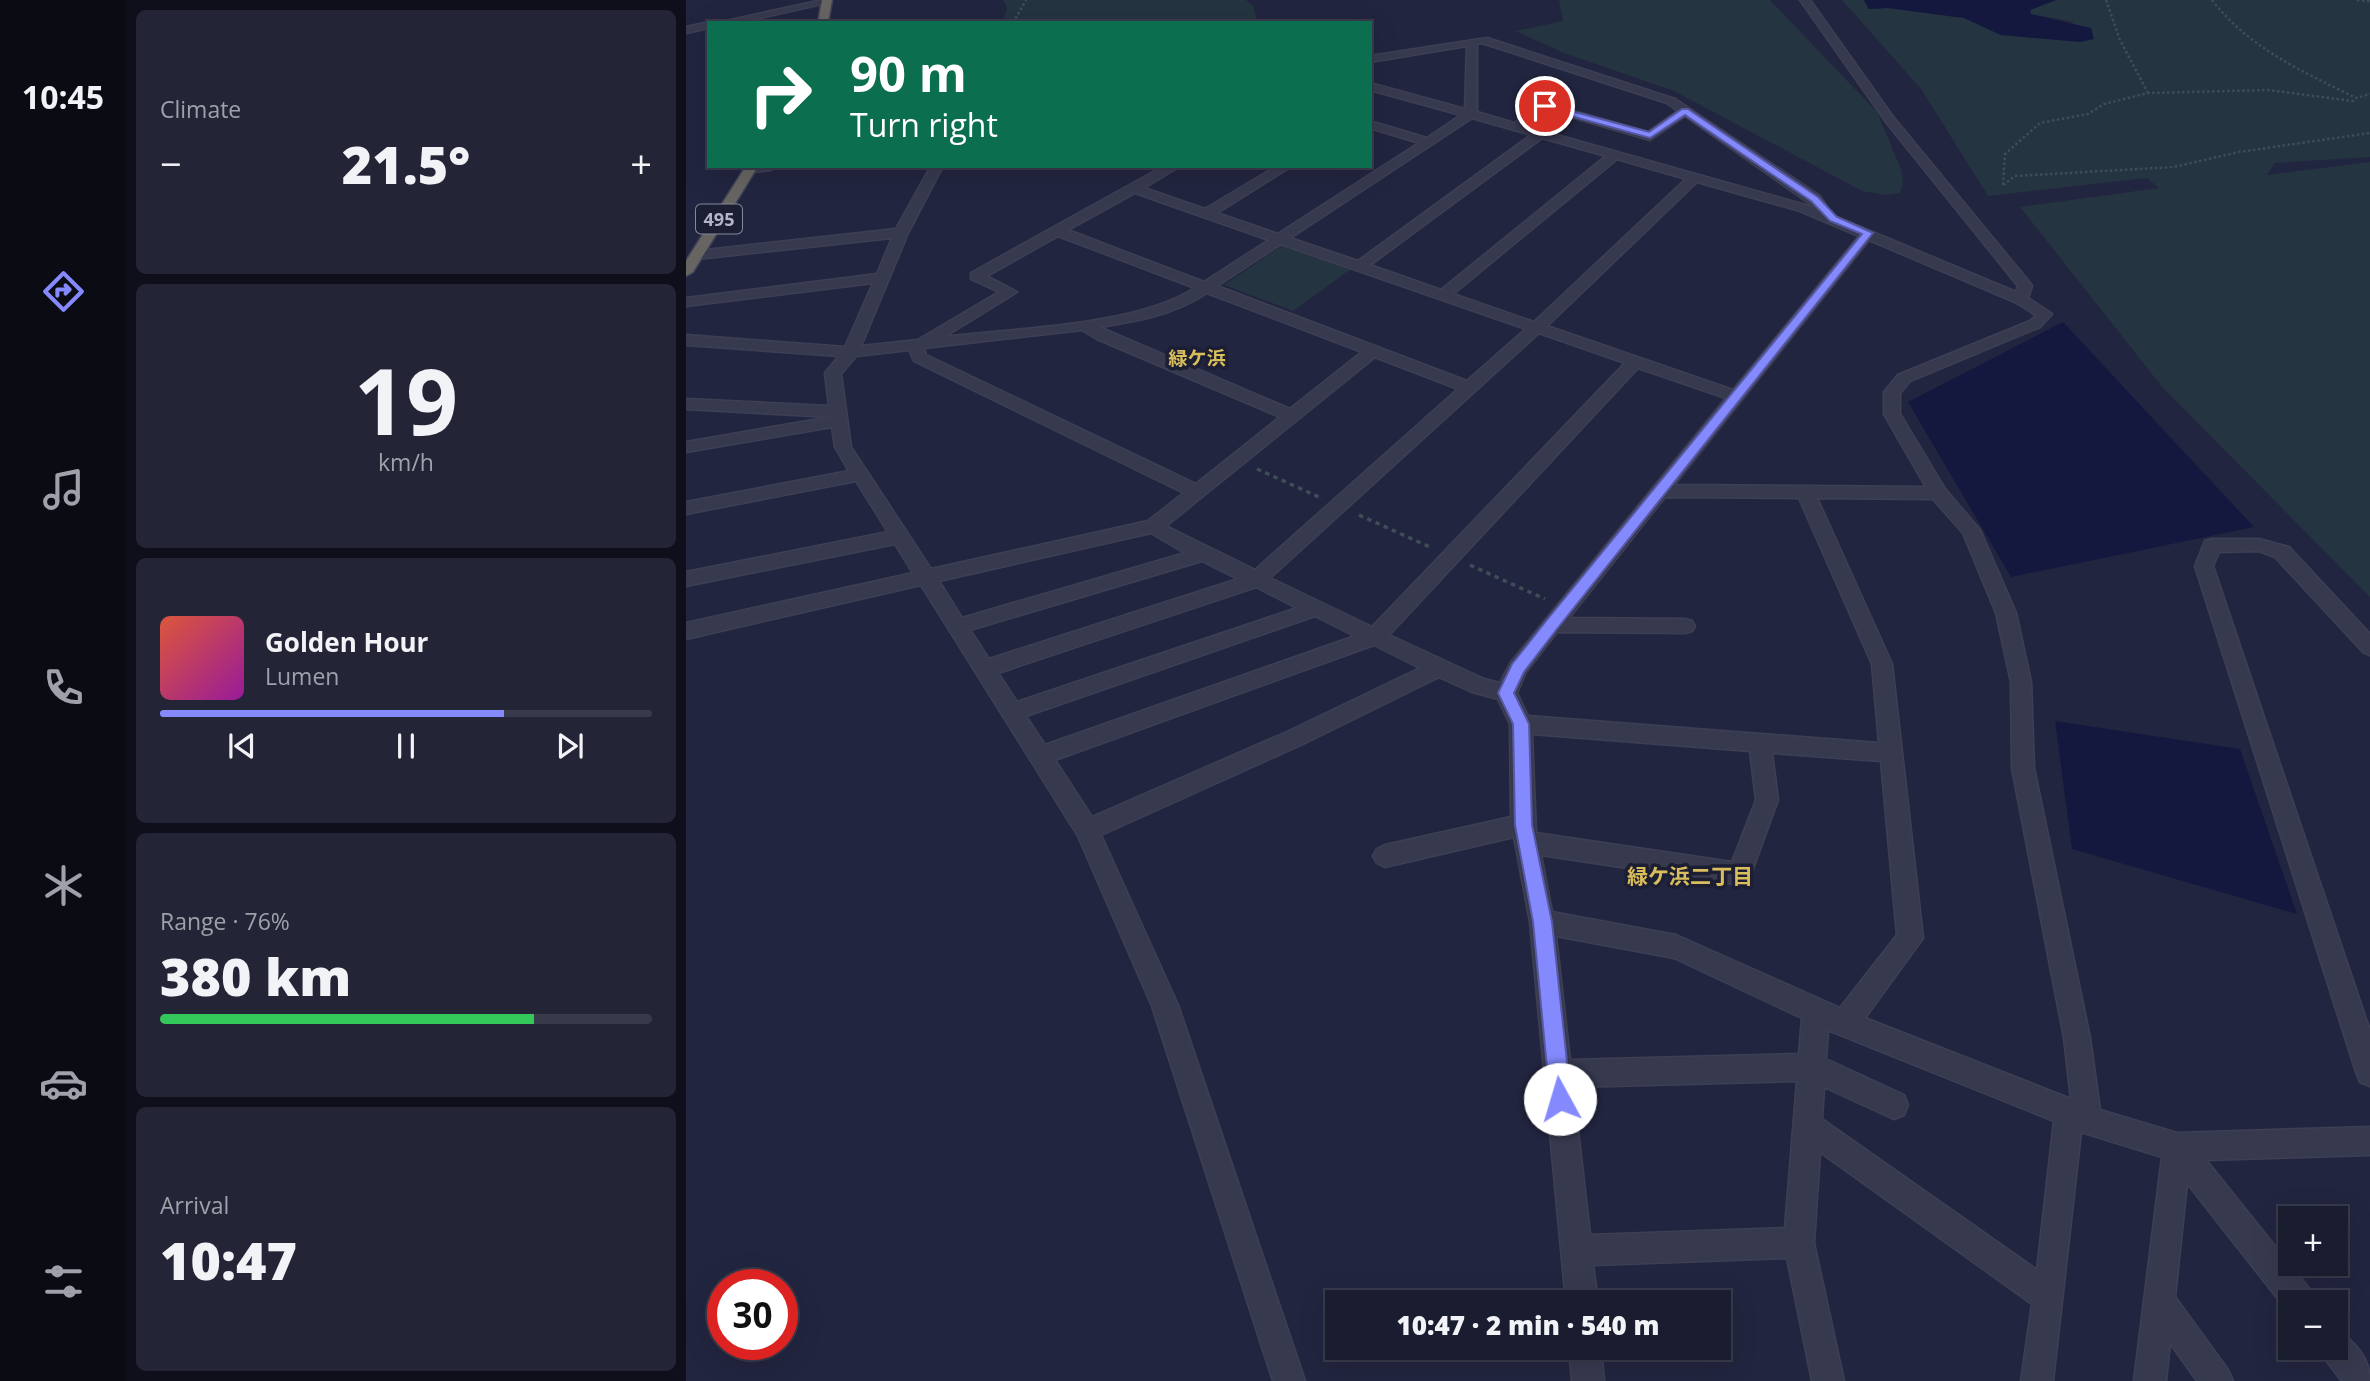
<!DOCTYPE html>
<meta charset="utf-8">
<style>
body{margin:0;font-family:"Open Sans","Noto Sans JP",sans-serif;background:#232537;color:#f1f3f6;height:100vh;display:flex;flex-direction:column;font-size:26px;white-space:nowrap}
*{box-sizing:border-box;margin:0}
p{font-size:23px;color:#9fa1aa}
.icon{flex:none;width:38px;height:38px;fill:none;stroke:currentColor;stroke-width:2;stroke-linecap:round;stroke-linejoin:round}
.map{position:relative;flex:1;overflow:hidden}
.side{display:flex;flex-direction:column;gap:10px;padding:10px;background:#0e0f1a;width:560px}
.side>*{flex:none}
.banner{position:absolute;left:21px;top:21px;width:665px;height:147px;border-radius:0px;box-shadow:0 7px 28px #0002,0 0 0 2px #383a4b;background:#0b6e4f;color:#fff;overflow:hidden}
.buttons{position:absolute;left:1592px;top:1206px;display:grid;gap:14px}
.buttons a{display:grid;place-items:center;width:70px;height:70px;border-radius:0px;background:#1a1c2f;box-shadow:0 7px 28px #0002,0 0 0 2px #383a4b;font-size:35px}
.speed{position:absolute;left:21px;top:1269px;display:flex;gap:14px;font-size:35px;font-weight:700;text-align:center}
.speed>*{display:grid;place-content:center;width:91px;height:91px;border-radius:50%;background:#1a1c2f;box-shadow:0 7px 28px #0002,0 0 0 2px #383a4b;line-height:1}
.speed .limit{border:10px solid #d22;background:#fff;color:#111}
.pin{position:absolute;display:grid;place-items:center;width:60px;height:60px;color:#fff;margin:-30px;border:4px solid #fff;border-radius:50%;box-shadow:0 2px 7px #0007}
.me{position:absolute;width:77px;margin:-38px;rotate:354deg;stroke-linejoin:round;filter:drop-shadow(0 0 5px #0008)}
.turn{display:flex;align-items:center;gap:24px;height:147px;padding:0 28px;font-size:32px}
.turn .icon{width:91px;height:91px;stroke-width:2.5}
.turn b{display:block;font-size:49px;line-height:60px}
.big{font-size:52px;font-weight:800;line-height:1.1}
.side .card{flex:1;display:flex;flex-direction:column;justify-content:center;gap:10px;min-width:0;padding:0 24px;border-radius:10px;background:#232537}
.side .dial{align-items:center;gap:0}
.dial b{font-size:91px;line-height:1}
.song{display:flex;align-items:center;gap:21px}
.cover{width:84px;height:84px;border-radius:10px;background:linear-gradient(135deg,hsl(10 70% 55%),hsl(300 70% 35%))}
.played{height:7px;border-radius:4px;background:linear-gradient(90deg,#848afe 70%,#383a4b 70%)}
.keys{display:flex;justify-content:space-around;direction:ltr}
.heat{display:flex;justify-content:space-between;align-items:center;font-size:38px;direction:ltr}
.charge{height:10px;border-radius:5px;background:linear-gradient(90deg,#34c759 76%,#383a4b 0)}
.trip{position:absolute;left:639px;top:1290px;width:406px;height:70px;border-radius:0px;background:#1a1c2f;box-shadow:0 7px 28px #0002,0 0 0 2px #383a4b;font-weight:800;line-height:70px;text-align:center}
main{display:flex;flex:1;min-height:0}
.tab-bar{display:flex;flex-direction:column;width:126px;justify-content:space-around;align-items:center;background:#0a0b13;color:#9fa1aa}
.tab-bar .icon{width:49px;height:49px}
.tab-bar .on{color:#848afe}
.tab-bar b{font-size:32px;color:#f1f3f6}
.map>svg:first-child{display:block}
.green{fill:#243440}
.water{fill:#15183e}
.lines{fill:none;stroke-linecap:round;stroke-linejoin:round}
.minor-casing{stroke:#3d3f55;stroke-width:3}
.tertiary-casing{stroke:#3d3f55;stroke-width:3}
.trunk-casing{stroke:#3f4157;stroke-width:3}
.path-far1{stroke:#3e4d58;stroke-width:2.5;stroke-dasharray:2.5 2.5;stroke-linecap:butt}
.path{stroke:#3e4d58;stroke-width:3.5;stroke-dasharray:4.5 4.5;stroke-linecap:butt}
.minor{fill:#37394f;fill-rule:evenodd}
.tertiary{fill:#37394f;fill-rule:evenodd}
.trunk{fill:#666561;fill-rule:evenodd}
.route{fill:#848afe;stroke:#565aa5;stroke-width:2}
.labels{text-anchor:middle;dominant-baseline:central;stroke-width:7;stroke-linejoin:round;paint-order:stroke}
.shield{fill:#1c1e34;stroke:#86879d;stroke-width:2}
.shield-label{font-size:18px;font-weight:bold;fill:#b3b4ca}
.far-quarter-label{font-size:19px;font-weight:bold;fill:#dbbe5c;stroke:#1c1e34}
.neighbourhood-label{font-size:21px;font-weight:bold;fill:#dbbe5c;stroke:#1c1e34}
</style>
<main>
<nav class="tab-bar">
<b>10:45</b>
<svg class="icon on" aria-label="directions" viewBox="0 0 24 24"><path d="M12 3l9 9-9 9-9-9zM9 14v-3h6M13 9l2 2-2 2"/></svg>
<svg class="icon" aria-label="music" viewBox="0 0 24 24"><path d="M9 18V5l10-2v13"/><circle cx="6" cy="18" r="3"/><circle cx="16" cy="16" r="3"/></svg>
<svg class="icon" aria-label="phone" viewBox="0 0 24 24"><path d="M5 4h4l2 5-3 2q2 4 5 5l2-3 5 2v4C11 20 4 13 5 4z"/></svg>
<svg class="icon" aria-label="climate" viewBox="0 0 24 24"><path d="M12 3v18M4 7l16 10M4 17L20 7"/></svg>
<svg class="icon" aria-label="car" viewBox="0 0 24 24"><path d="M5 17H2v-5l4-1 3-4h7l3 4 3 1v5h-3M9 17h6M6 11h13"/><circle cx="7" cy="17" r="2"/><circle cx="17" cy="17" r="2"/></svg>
<svg class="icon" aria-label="filters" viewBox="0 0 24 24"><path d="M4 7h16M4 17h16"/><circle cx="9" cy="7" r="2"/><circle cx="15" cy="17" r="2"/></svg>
</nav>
<section class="side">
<div class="card"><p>Climate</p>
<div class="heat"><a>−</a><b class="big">21.5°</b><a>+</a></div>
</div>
<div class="card dial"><b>19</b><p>km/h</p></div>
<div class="card">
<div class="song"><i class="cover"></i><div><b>Golden Hour</b><p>Lumen</p></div></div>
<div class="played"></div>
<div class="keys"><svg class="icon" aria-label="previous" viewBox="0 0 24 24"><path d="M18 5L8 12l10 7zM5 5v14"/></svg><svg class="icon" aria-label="pause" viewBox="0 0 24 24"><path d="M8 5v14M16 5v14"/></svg><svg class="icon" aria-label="next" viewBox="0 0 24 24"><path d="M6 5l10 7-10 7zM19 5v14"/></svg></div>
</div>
<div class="card"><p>Range · 76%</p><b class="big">380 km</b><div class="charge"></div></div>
<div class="card"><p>Arrival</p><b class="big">10:47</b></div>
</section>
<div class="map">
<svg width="1684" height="1381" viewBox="0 0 1684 1381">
<rect width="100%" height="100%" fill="#22253f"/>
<!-- green -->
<g class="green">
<polygon points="317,0 560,0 567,6 572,23 317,23 321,7"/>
<polygon points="873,0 1084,0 1191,112 1215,169 1217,183 1214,193 1199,195 1176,191 988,91 878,53 829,31 877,21"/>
<polygon points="1156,0 1178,0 1183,9 1202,8 1278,18 1315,35 1388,22 1345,14 1344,10 1370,0 1684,0 1684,157 1589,163 1581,175 1684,162 1684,597 1477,388 1334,207 1473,188 1461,178 1302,196 1235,89"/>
<polygon points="597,245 665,269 607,311 538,285"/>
</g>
<!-- water -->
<g class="water">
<polygon points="1178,0 1370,0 1344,10 1345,14 1405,28 1408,39 1394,42 1315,35 1278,18 1202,8 1183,9"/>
<polygon points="1377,322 1568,527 1325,577 1222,402"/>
<polygon points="1369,721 1554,749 1611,914 1386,849"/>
</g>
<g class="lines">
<!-- minor casing -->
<g class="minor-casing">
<g id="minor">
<path d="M1114,0H1124L1208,118L1344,283L1346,286L1342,298L1366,314L1354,327L1224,381L1214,393V414L1259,489L1294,530L1330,613L1345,682L1348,768L1404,1038L1414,1110L1491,1133L1684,1127V1155L1520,1160L1625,1291L1630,1302H1605L1603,1313L1501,1183L1489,1297L1542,1370L1547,1381H1511L1484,1343L1480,1381H1448L1476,1157L1395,1132L1367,1381H1335L1346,1304L1134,1152L1128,1243L1158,1381H1126L1101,1258L907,1265L912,1302H880L844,922L828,837L699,867L691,863L687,856L691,849L699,845L825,817L824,724L812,699L786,692L753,677L619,743L415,835L492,1005L619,1381H587L466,1006L392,836L235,585L0,639V623L227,573L209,544L0,586V572L202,532L170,481L0,514V502L163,471L149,447L146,427L0,452V442L145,417L0,409V399L143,406L139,373L153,356L0,345V335L159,347L187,283L0,306V298L191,274L206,238L11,259L4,255L11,251L210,229L245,166H257L222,233L175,346L232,340L313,292L285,279V273L478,166H494L458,188L519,209L591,166H606L531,213L592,234L733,143L684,128V121L741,138L775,115L684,90V83L779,109L781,46L684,62V56L801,38L989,99L1134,196L1146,215L1330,292L1332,286L1200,122ZM796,43L981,103L992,111L962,132L859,103L828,123L791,112V44ZM861,110L964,140L999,116L1130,208L839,126ZM786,118L845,135L672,261L604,238ZM856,138L920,156L755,290L684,265ZM931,159L1000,179L848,322L767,294ZM1011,182L1114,211L1173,236L1047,390L861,326ZM449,193L583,240L518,282L382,230ZM372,236L509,288C450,326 330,328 258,337L331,292L301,276ZM1183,240L1329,302L1350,315L1344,321L1212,375L1198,392V414L1240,487L988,485ZM595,244L840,329L781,381L531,286ZM521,293L676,352L604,409L413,327C452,321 487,315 521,293ZM396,330L411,339L594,417L510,484L240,355L238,348ZM853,333L939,363L686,627L584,578ZM223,350L228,361L498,493L462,521L245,569L165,447L155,374L170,356ZM689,357L772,389L569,570L480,526ZM952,368L1040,398L825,662L814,683L798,679L703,635ZM979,497L1113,498L1186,664L1193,743L842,716L831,693L840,672L871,632L999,633L1006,631L1009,626L1006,621L999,619L883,618ZM1131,498L1247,499L1277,533L1310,613L1325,682L1326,768L1378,1038L1385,1099L1179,1018L1237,938L1206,664ZM465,533L499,553L276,618L253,581ZM516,561L552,579L303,659L284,630ZM570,587L611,608L331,702L312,673ZM629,616L669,636L359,745L340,716ZM688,645L734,668L603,731L406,817L369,760ZM846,734L1064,751L1070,800L1046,862L850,833ZM1086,753L1195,761L1211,935L1154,1008L990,935L866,912L855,855L1054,885L1062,882L1092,800ZM870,936L988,958L1116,1018L1113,1054L884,1060ZM1142,1030L1368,1121L1351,1270L1136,1119L1138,1087L1208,1119L1218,1115L1222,1105L1218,1095L1140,1059ZM1111,1081L1099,1228L904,1235L887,1087Z"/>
<polygon points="63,166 91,166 85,170 59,173 57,170"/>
<polygon points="1526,539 1573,539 1603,547 1684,634 1684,655 1677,652 1589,557 1573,551 1533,552 1527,566 1684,1031 1684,1086 1674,1082 1670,1072 1509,566 1519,541"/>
<path d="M1650,1332C1670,1340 1684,1360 1684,1381H1656L1639,1359L1634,1348H1650Z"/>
<polygon points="883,1348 915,1348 918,1381 886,1381"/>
</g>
</g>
<!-- tertiary casing -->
<g class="tertiary-casing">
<g id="tertiary">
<polygon points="136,0 145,2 52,23 31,23"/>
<polygon points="23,22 26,23 23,23 23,28 0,33 0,27"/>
</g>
</g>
<!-- trunk casing -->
<g class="trunk-casing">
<g id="trunk">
<polygon points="136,0 146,0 142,23 132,23"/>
<polygon points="60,166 72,166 7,272 0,276 0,261"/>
</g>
</g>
<!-- path-far1 -->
<g class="path-far1">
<polyline points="1420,0 1434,40 1462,93"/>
<path d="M1526,0C1564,49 1616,71 1670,98L1684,94"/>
<polyline points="1671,0 1684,1"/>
<polyline points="327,23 340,0"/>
<polyline points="1317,185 1319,154 1354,123 1402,114 1418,104 1462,93 1582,90 1667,101 1670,98"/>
<polyline points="1317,185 1329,176 1488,167 1553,152 1684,133"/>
</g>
<!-- path -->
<g class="path">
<polyline points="571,469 633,497"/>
<polyline points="673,515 744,547"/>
<polyline points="784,565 859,599"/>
</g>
<!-- minor -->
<use href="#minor" class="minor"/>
<!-- tertiary -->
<use href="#tertiary" class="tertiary"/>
<!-- trunk -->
<use href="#trunk" class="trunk"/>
</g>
<!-- route -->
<polygon class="route" points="859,104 963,132 996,109 1002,109 1132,197 1151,217 1187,233 871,629 838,672 828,693 843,724 846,825 866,922 885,1099 882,1107 874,1110 867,1107 864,1099 847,922 829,825 827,724 812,693 826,664 860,621 1176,234 1144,221 1125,201 999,115 964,138 856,108"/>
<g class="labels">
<!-- shield labels -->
<rect class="shield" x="10" y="204.5" width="46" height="29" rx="5"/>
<g class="shield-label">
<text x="33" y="219">495</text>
</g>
<!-- far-quarter labels -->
<g class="far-quarter-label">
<text x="511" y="358">緑ケ浜</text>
</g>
<!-- neighbourhood labels -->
<g class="neighbourhood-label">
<text x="1004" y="876">緑ケ浜二丁目</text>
</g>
</g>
</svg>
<div class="buttons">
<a>+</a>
<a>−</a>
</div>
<div class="speed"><div class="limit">30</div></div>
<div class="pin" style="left:859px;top:106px;background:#d93025"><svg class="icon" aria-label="arrive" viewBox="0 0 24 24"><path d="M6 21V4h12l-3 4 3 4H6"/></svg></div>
<svg class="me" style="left:874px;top:1099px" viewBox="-20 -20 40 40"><circle r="19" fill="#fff"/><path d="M0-13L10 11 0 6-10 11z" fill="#848afe"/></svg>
<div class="trip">10:47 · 2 min · 540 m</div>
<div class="banner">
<div class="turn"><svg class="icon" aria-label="right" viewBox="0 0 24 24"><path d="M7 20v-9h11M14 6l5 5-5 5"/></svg><div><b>90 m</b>Turn right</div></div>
</div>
</div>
</main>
